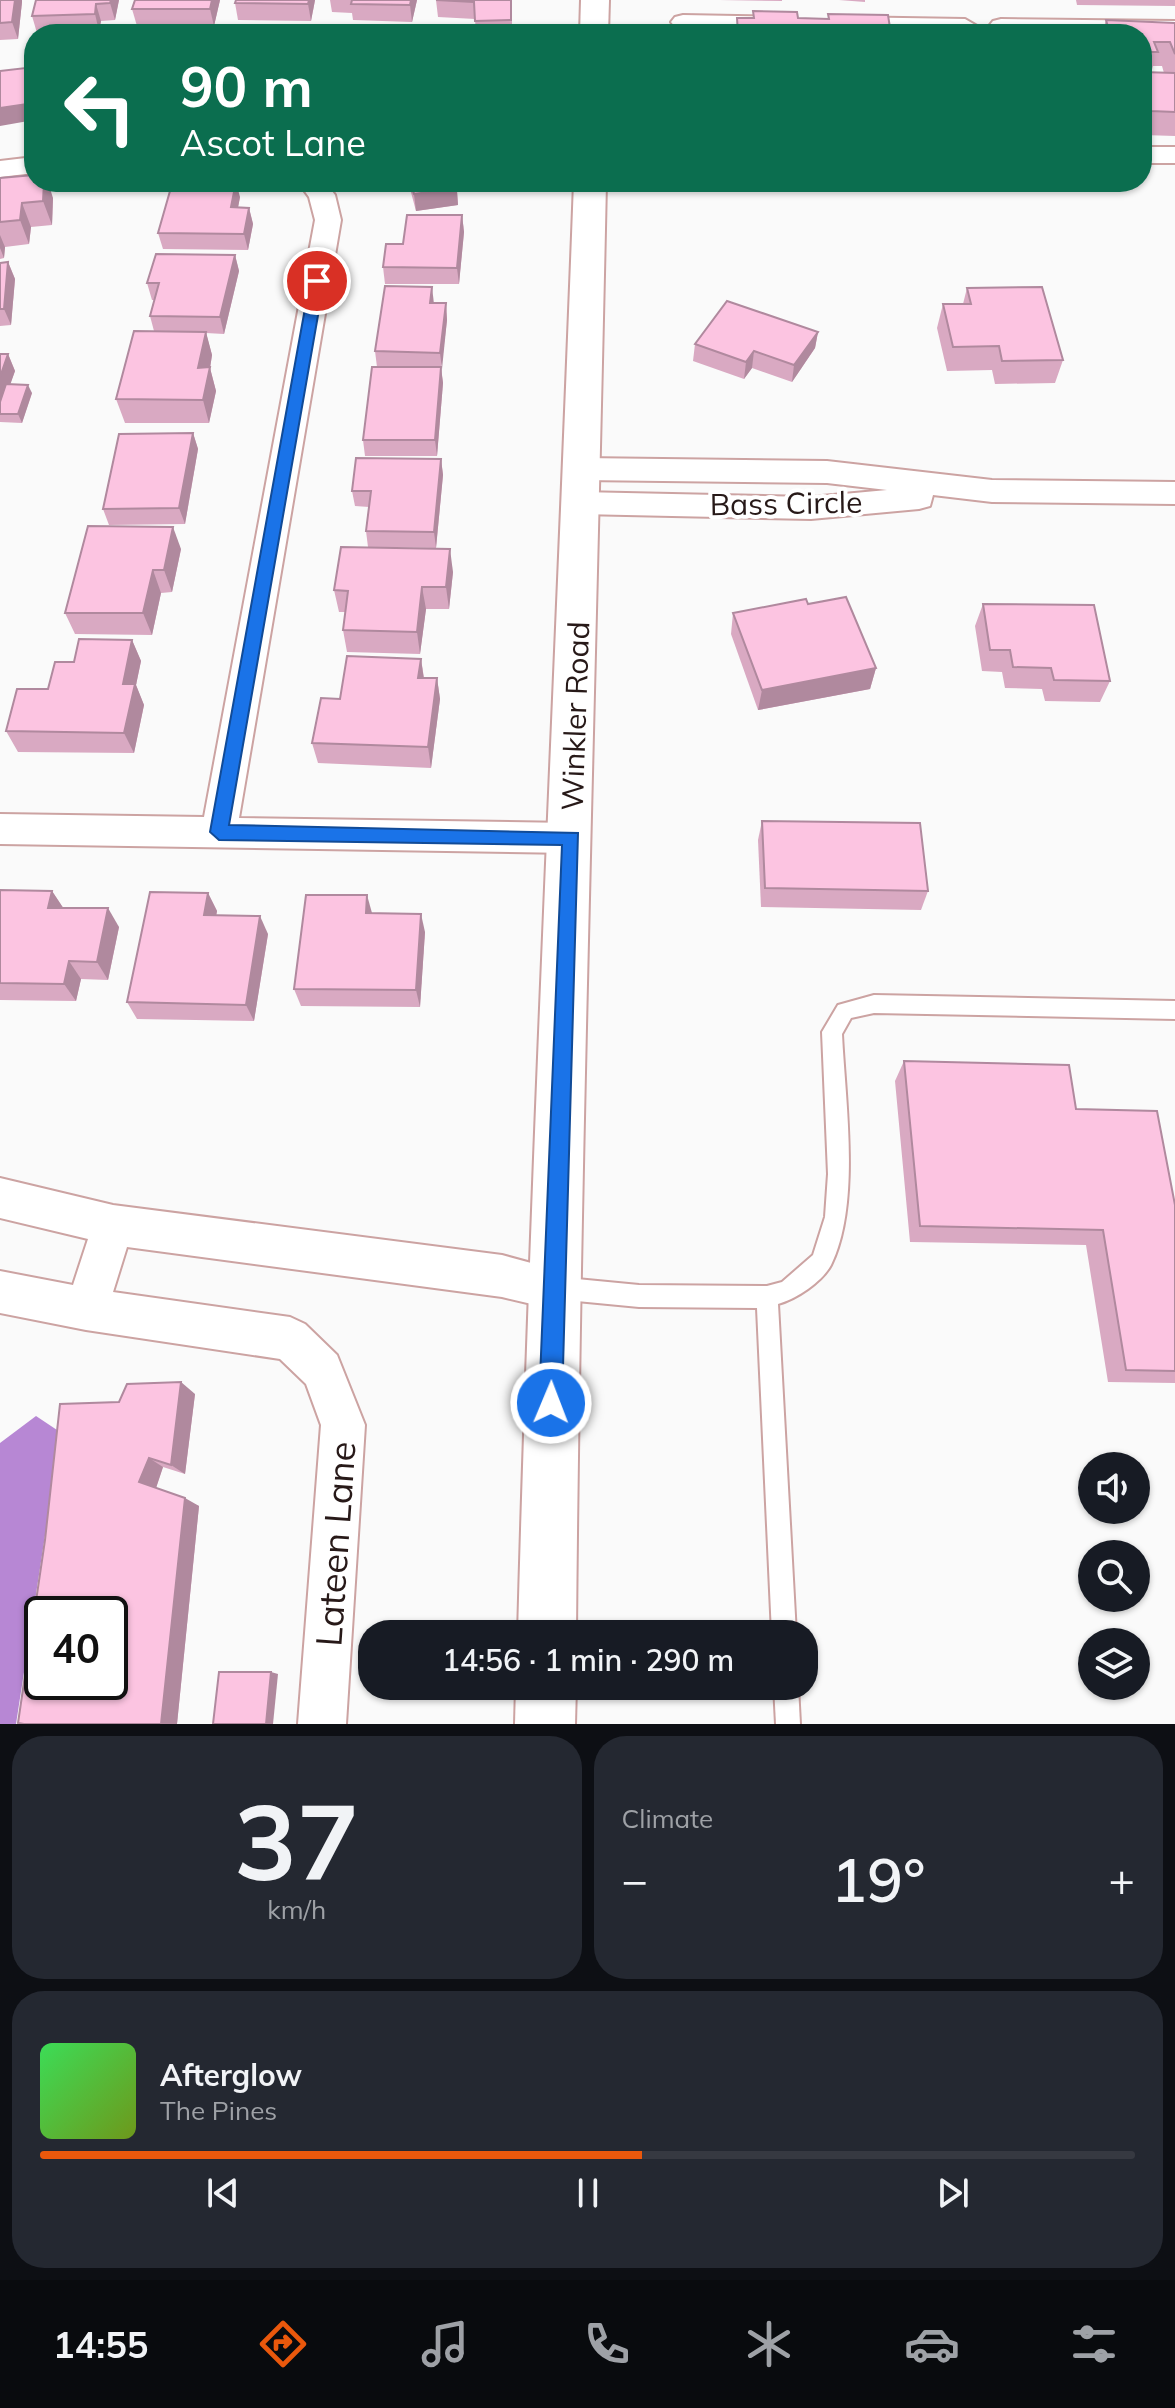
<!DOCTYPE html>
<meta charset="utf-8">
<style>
body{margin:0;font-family:Mulish,sans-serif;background:#242831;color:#f1f3f6;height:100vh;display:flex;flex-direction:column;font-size:30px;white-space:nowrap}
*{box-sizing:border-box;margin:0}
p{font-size:26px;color:#9ea1a6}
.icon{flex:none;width:44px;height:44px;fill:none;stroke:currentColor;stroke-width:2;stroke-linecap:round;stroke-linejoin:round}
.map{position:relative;height:1724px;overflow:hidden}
.sheet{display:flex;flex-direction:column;gap:12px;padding:12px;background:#0d0f14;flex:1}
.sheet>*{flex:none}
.banner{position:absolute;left:24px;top:24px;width:1128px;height:168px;border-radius:32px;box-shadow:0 2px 6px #0004;background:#0b6e4f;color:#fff;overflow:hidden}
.tools{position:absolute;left:1078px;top:1452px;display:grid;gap:16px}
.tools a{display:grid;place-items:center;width:72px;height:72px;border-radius:50%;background:#171b24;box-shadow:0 2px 6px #0004;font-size:40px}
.speed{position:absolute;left:24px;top:1596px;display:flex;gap:16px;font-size:40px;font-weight:700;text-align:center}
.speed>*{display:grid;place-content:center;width:104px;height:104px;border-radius:50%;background:#171b24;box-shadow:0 2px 6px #0004;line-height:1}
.speed .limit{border:4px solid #111;border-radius:12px;background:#fff;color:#111}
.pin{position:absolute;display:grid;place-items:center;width:68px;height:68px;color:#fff;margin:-34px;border:4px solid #fff;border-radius:50%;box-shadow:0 2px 8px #0007}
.me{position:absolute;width:88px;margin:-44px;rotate:1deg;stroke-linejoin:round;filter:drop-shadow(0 0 6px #0008)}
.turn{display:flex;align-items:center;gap:28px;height:168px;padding:0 24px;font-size:36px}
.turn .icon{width:104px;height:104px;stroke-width:2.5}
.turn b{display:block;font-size:56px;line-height:68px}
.big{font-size:60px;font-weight:600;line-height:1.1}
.sheet .card{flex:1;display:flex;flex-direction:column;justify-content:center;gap:12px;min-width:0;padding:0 28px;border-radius:32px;background:#242831}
.sheet .dial{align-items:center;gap:0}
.dial b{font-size:104px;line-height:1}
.song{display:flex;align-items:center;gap:24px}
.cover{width:96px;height:96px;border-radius:12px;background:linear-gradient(135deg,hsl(130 70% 55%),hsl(80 70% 35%))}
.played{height:8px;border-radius:4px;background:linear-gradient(90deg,#ea580c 55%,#363941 55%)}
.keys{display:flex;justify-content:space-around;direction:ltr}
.heat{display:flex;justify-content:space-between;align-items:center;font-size:44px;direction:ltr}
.sheet .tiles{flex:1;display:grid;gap:12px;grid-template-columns:1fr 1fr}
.card:last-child{grid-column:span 2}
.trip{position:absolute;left:358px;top:1620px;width:460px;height:80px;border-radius:32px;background:#171b24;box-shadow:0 2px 6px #0004;font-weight:600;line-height:80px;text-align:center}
.dock{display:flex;height:128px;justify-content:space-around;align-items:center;background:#090b0e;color:#9ea1a6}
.dock .icon{width:56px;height:56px}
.dock .on{color:#ea580c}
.dock b{font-size:36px;color:#f1f3f6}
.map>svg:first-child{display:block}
.water{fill:#b787d4}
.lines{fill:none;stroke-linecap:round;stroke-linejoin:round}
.lane-casing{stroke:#cca3a2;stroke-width:4}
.street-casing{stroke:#cca3a2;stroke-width:4}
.secondary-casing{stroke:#cca3a2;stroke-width:4}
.lane{fill:#fff;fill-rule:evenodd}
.street{fill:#fff;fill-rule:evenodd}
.secondary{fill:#fff;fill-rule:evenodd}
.wall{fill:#d9a9c2;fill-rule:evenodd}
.shaded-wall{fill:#b0899e}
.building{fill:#fcc4e1;stroke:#b0899e;stroke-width:2;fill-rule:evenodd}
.route{fill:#1a73e8;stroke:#114b97;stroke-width:2}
.labels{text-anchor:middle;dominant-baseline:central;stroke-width:8;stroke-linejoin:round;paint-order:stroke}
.street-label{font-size:30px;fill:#271918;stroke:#fff}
.near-street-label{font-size:36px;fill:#271918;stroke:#fff}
</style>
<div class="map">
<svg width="1175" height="1724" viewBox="0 0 1175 1724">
<rect width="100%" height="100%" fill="#fafafa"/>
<!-- water -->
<polygon class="water" points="36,1416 78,1444 46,1529 16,1724 0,1724 0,1443"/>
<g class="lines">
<!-- lane casing -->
<g class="lane-casing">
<g id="lane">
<path d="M874,995L1175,1001V1019L874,1013L851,1018L842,1034C845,1100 861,1204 831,1265C822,1282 796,1299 778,1304L796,1634H772L757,1308L639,1307L556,1299L549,1295L545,1288L549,1281L556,1277L639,1285L767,1286L782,1282L813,1255L825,1217L828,1174L822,1032L838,1005Z"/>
<polygon points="774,1686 798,1686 800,1724 776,1724"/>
</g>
</g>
<!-- street casing -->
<g class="street-casing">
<g id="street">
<polygon points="683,15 785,17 797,24 785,31 675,27 671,22 675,17"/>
<polygon points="841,17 965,19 977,26 965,33 833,29 829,24 833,19"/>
<polygon points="1001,19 1175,21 1175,35 993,31 989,26 993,21"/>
<rect x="1142" y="147" width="33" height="16"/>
<polygon points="34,157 34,173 0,177 0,161"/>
<polygon points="298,182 325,182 335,195 341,220 239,818 571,823 584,827 589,838 584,849 571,853 0,844 0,814 204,817 315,220 309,197"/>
<polygon points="582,458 827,461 992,480 1175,482 1175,504 992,502 933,495 930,506 919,509 811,519 580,514 569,511 565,503 569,495 580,492 811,497 887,490 827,483 582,480 571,477 567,469 571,461"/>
<polygon points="0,1178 113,1205 502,1255 568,1273 574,1288 568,1303 553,1309 502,1297 127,1247 113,1292 290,1317 305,1324 337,1355 365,1425 346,1724 298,1724 321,1425 306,1384 280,1359 86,1330 0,1313 0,1271 73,1285 88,1239 0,1218"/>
</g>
</g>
<!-- secondary casing -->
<g class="secondary-casing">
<g id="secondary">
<polygon points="581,0 609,0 608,34 580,34"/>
<path d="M574,182H606C596,666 580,1150 576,1634H518C531,1150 556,666 574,182Z"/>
<polygon points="516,1686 576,1686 575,1724 515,1724"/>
</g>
</g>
<!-- lane -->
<use href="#lane" class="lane"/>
<!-- street -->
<use href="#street" class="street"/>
<!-- secondary -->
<use href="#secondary" class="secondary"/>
</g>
<!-- wall -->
<g class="wall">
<polygon points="0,0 22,2 18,39 0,40"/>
<polygon points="119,0 115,20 101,21 99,31 37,33 32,16"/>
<polygon points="135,0 220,0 214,26 137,26 132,9"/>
<polygon points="236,0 315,0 311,21 238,20 235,3"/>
<polygon points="330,0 417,0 412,22 353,20 352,13 332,12"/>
<polygon points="436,0 512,0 512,34 476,34 475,19 438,17"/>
<polygon points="719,0 782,0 782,1"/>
<polygon points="839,0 865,0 865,2"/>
<polygon points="1076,0 1175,0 1175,6 1077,5"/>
<path d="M1106,20L1175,23V136L1143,135L1142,34H1102ZM1153,66H1162L1164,73H1151Z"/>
<polygon points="0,178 53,198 52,225 31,227 29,244 5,247 4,258 0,259"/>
<polygon points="390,182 466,182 466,189 457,191 458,205 416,211 409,185 392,188"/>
<polygon points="240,197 238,207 249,208 253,224 248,250 163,249 158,233"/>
<polygon points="462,215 464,232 459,284 385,284 383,267 403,244"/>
<polygon points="235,255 239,271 224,334 206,333 212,355 210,368 216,391 209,423 125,423 116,399 154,331 150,316 154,300 152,300 147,283"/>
<polygon points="8,262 15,279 11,325 0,326 0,263"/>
<polygon points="967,288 1063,360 1055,383 995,384 992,370 947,371 937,328 943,304 963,304"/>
<polygon points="434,303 446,303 447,320 441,369 443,383 437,456 365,456 363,440 377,367 375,351"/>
<polygon points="818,332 815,348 792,382 752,368 744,379 693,361 695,344"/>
<polygon points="0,354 8,354 15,371 10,384 32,393 22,423 0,422"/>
<polygon points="193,433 198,449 185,524 109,525 103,509"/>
<polygon points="441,459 443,475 436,548 368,547 366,531 369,507 355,506 352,491"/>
<polygon points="181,549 172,592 161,593 152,635 75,634 65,613"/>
<polygon points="453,572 449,609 426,609 420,654 347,652 343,630 345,612 339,612 334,590"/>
<polygon points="808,604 876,668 870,689 758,710 731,634 733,613"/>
<polygon points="983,604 1110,681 1100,702 1045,701 1042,689 1005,688 1002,672 982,671 975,626"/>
<polygon points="132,640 141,661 136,685 144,705 134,753 18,752 6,731 74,662"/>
<polygon points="421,659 424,678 437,678 440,699 431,768 318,763 312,743 340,699"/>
<polygon points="762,821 928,891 921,910 761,907 758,840"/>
<polygon points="0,890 52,891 63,908 119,927 108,980 81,979 76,1001 0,1000"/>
<polygon points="208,893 217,911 216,916 268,934 254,1021 137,1019 127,1002"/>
<polygon points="372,913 425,932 420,1007 301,1006 294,989"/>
<polygon points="904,1061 1076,1109 1175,1205 1175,1383 1108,1382 1086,1245 910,1242 895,1081"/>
<polygon points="195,1394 185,1474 163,1467 156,1488 199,1506 177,1724 24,1724 119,1402"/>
</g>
<!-- shaded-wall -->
<g class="shaded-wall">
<polygon points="15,0 22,0 22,2 18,39 12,22"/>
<polygon points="111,0 119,0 115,20 110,3"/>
<polygon points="212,0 220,0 214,26 210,9"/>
<polygon points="309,0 315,0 311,21 308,4"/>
<polygon points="411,0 417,0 412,22 410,5"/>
<polygon points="96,4 101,21 99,31 95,14"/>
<polygon points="34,103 34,120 0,126 0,108"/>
<polygon points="44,182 48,182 53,198 52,225 43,201"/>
<polygon points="236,182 240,197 235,224 231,207"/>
<polygon points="391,182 409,182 409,185 392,188"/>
<polygon points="453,182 466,182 466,189 457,191 458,205 416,211 414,194"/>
<polygon points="22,203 31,227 29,244 20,220"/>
<polygon points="249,208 253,224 248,250 244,234"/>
<polygon points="462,215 464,232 459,284 457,268"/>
<polygon points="0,235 5,247 4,258 0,248"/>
<polygon points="235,255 239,271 224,334 220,317"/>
<polygon points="8,262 15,279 11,325 4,309"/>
<polygon points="432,287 434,304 430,303"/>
<polygon points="446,303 447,320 442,369 440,353"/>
<polygon points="206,332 212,355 210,368 216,391 209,423 203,400 198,368"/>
<polygon points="818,332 815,348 792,382 794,365"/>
<polygon points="754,351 752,368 744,379 746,362"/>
<polygon points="8,354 15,371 0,414 0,377"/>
<polygon points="441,367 443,383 437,456 435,440"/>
<polygon points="28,385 32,393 22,423 18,414"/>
<polygon points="193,433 198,449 185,524 179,508"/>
<polygon points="441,459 443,475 436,548 434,532"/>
<polygon points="173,527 181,549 172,592 164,570"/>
<polygon points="450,549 453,572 449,609 446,587"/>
<polygon points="153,570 161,593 152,635 143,613"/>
<polygon points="422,587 426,609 420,654 417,632"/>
<polygon points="132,640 141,661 136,685 144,705 134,753 124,733 123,684"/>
<polygon points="421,659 424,680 418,678"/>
<polygon points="876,668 870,689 758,710 762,690"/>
<polygon points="437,678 440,699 431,768 428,747"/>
<polygon points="52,891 64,909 48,908"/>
<polygon points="208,893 217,911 213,933 204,915"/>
<polygon points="367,895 372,913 366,913"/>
<polygon points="108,908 119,927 108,980 97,962"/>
<polygon points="421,914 425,932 420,1007 416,990"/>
<polygon points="260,916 268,934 254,1021 246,1005"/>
<polygon points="69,961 81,979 76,1001 64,984"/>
<polygon points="181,1382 195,1394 185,1474 171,1465"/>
<polygon points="149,1458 163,1467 155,1491 139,1482"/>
<polygon points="185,1498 199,1506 177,1724 161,1724"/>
<polygon points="271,1672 278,1674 273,1724 266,1724"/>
</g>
<!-- building -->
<g class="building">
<polygon points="0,0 15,0 12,22 0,23"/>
<polygon points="36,0 111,0 110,3 96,4 95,14 32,16"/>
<polygon points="135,0 212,0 210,9 132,9"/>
<polygon points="236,0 309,0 308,4 235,3"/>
<polygon points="352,0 411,0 410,5 351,4"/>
<polygon points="436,0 511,0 511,20 475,21 474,2"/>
<polygon points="753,11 797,12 798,18 829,19 828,14 888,15 891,34 738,34 737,18 754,18"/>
<polygon points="1106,20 1175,23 1175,54 1170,42 1154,42 1158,52 1142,52 1142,34 1110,34"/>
<polygon points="34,67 34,103 0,108 0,71"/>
<polygon points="1142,72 1175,73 1175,112 1151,111 1149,103 1142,103"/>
<polygon points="34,175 34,182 44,182 43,201 22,203 20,220 0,222 0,178"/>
<polygon points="194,182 236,182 231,207 249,208 244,234 158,233 170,191 192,191"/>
<polygon points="411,182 455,182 457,188 414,194"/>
<polygon points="407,215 462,215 457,268 383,267 386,244 403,244"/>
<polygon points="156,254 235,255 220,317 150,316 159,283 147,283"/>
<polygon points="8,262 4,309 0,309 0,263"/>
<polygon points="385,286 432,287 430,303 446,303 440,353 375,351"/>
<polygon points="1042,287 1063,360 1002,361 999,346 953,347 943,304 971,304 967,288"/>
<polygon points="727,301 818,332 794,365 754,351 746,362 695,344"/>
<polygon points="134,331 206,332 198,368 210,367 203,400 116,399"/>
<polygon points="0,354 8,354 0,377"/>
<polygon points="372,367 441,367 435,440 363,440"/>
<polygon points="6,384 28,385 18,414 0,414 0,402"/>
<polygon points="193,433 179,508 103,509 119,434"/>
<polygon points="356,458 441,459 434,532 366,531 371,491 352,491"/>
<polygon points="88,526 173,527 164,570 153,570 143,613 65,613"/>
<polygon points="341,547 450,549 446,587 422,587 417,632 343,630 348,591 334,590"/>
<polygon points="846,597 876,668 762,690 733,613 806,599 808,604"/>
<polygon points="983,604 1094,605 1110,681 1054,680 1051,668 1013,667 1010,650 990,650"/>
<polygon points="79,639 132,640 123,684 135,684 124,733 6,731 17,689 48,689 55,662 74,662"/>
<polygon points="347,656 421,659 418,678 437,678 428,747 312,743 321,698 340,699"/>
<polygon points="762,821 920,823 928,891 765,888"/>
<polygon points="0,890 52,891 48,908 108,908 97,962 69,961 64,984 0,983"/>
<polygon points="150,892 208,893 204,915 260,916 246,1005 127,1002"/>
<polygon points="306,895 367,895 366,913 421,914 416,990 294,989"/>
<polygon points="904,1061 1069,1065 1076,1109 1157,1111 1175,1205 1175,1371 1126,1370 1103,1230 920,1226"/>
<path d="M181,1382L171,1465L149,1458L139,1482L185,1498L161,1724H24L18,1723L45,1540L60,1404L119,1402L127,1384ZM42,1614H110V1682H42Z"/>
<polygon points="219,1672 271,1672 266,1724 213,1724"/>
</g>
<!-- route -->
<polygon class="route" points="317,277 324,281 229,825 578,833 562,1403 558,1411 551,1414 543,1411 539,1403 562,845 219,840 210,832 310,281"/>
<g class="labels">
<!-- street labels -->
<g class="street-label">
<text transform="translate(786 503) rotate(-1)">Bass Circle</text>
<text transform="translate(575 716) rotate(-88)">Winkler Road</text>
</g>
<!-- near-street labels -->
<g class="near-street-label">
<text transform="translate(335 1544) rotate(-86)">Lateen Lane</text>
</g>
</g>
</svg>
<div class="tools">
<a><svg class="icon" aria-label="sound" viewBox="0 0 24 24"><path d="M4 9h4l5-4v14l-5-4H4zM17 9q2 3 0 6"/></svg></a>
<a><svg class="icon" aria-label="search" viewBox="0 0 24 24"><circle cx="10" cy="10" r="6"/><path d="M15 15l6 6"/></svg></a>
<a><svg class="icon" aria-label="layers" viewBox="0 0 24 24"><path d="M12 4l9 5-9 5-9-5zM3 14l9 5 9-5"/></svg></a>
</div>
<div class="speed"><div class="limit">40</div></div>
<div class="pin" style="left:317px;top:281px;background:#d93025"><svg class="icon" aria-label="arrive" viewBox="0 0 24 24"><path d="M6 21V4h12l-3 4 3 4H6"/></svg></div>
<svg class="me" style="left:551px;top:1403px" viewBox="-20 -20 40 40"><circle r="17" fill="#1a73e8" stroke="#fff" stroke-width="3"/><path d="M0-11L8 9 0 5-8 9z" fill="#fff"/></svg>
<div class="trip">14:56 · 1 min · 290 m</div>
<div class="banner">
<div class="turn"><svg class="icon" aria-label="left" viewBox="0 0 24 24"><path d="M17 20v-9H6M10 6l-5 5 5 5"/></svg><div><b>90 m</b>Ascot Lane</div></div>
</div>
</div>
<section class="sheet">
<div class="tiles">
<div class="card dial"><b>37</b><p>km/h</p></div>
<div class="card"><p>Climate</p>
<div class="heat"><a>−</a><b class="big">19°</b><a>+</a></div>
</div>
<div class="card">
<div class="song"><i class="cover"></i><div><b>Afterglow</b><p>The Pines</p></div></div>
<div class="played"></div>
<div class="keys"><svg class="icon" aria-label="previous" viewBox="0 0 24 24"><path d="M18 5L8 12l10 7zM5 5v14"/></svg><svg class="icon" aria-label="pause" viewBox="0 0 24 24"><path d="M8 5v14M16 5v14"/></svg><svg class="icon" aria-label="next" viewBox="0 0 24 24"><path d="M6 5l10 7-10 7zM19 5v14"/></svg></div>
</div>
</div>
</section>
<nav class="dock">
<b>14:55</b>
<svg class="icon on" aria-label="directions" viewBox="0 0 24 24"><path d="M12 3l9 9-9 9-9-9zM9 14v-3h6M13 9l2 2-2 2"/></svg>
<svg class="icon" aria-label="music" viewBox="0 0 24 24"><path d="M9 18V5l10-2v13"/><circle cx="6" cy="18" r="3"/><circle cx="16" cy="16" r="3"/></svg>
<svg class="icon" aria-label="phone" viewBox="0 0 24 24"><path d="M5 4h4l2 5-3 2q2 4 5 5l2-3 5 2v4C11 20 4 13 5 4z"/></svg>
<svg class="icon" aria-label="climate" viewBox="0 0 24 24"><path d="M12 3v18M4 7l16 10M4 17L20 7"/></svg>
<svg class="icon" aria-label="car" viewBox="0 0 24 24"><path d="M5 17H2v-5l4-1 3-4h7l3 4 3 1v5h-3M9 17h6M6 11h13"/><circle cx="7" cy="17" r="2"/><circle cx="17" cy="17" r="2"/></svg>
<svg class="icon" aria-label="filters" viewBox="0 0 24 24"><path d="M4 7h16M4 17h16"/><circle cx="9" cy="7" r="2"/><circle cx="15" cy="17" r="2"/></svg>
</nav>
